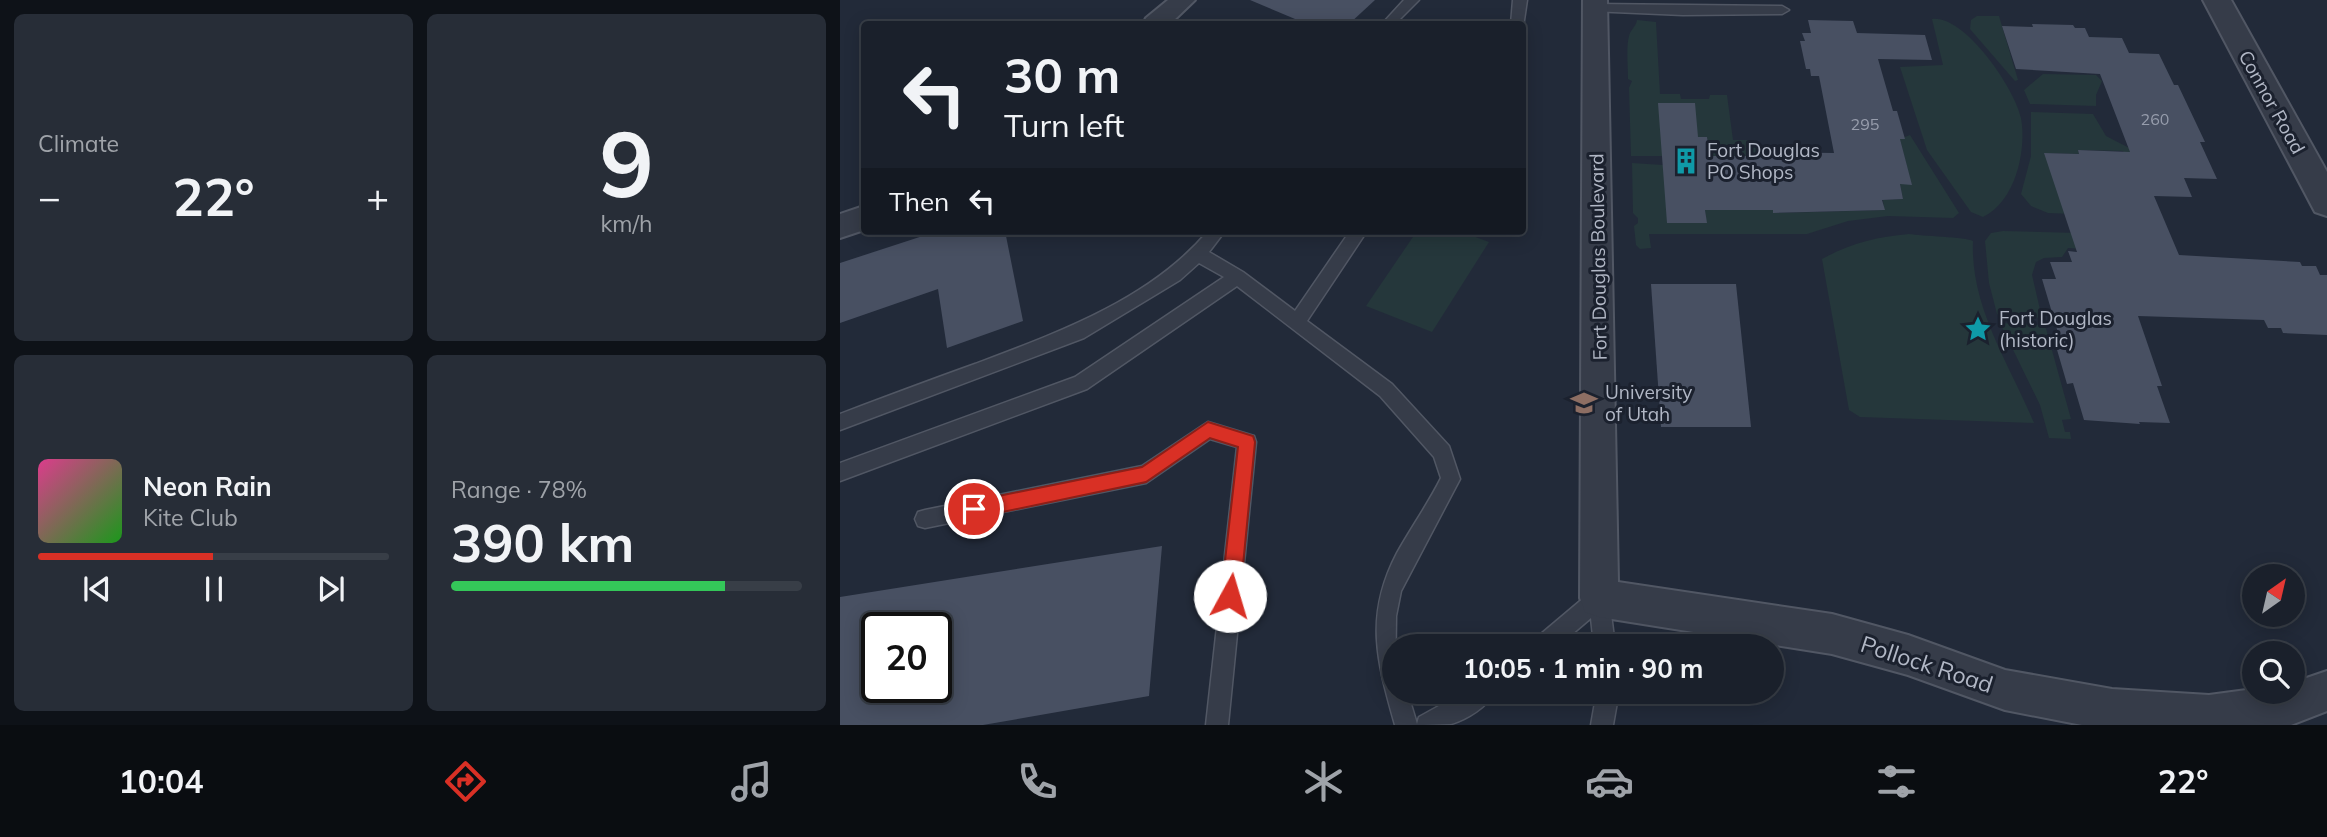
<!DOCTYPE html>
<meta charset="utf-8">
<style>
body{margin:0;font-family:Mulish,sans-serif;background:#272d37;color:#f1f3f6;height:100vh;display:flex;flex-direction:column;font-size:26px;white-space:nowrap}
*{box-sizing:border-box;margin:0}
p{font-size:23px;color:#9fa3a9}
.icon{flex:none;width:38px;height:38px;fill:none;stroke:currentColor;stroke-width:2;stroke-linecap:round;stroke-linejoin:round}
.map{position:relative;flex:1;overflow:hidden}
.details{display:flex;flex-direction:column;gap:14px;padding:14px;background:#0e1218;width:840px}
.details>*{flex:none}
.top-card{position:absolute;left:21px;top:21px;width:665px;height:214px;border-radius:7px;box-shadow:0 4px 18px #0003,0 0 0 2px #383e47;background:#1a202b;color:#f1f3f6;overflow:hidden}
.needle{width:46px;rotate:34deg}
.fabs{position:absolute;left:1402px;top:564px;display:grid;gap:14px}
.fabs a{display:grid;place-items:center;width:63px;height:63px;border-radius:50%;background:#1a202b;box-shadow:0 4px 18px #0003,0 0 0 2px #383e47;font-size:35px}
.speed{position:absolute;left:21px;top:612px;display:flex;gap:14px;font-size:35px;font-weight:700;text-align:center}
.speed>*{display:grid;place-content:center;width:91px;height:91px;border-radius:50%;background:#1a202b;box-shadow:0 4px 18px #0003,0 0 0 2px #383e47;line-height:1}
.speed .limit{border:4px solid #111;border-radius:10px;background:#fff;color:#111}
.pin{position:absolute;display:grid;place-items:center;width:60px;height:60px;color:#fff;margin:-30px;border:4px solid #fff;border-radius:50%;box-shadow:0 2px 7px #0007}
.me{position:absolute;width:77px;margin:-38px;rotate:6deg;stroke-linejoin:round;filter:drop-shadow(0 0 5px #0008)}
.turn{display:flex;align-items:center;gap:24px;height:147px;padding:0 28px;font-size:32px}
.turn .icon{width:91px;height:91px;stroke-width:2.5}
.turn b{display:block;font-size:49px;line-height:60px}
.then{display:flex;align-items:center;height:66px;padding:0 28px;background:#0003;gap:14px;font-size:26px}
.big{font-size:52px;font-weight:700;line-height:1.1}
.details .widget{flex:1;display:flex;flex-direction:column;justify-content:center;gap:10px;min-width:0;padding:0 24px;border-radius:10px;background:#272d37}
.details .dial{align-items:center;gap:0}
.dial b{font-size:91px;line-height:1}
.song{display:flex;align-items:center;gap:21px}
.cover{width:84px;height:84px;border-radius:10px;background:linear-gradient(135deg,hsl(330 70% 55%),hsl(120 70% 35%))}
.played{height:7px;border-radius:4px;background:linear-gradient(90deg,#d93025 50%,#383e47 50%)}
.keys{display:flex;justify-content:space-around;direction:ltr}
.heat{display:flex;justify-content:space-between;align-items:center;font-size:38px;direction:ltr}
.charge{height:10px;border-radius:5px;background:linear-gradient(90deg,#34c759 78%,#383e47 0)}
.details .tiles{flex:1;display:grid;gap:14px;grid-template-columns:repeat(2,1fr)}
.trip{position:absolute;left:542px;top:634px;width:402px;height:70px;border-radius:35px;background:#1a202b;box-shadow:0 4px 18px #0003,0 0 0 2px #383e47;font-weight:700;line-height:70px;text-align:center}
.tab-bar{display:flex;height:112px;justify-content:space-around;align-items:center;background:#0a0d11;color:#9fa3a9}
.tab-bar .icon{width:49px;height:49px}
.tab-bar .on{color:#d93025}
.tab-bar b{font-size:32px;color:#f1f3f6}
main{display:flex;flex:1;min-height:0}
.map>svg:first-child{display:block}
.green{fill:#25373b}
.building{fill:#485062;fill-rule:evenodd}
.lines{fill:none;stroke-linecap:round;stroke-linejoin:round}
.service-casing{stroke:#515764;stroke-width:3}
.minor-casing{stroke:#515764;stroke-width:4}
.tertiary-casing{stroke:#515764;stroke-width:4}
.service{fill:#363c49;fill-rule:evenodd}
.minor{fill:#363c49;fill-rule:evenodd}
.tertiary{fill:#363c49;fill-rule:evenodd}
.route{fill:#d93025;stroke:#8d1f18;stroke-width:2}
.labels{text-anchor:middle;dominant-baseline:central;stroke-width:6;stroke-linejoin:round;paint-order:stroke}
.number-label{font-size:16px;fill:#979dac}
.street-label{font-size:19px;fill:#b1b7c5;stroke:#1b212e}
.poi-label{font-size:19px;fill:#b1b7c5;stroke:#1b212e;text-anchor:start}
.near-street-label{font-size:23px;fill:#b1b7c5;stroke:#1b212e}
</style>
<main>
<section class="details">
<div class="tiles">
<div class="widget"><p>Climate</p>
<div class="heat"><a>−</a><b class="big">22°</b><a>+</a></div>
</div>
<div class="widget dial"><b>9</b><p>km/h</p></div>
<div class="widget">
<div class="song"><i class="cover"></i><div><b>Neon Rain</b><p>Kite Club</p></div></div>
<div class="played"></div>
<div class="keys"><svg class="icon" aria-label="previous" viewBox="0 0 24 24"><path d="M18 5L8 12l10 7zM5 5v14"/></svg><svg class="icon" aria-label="pause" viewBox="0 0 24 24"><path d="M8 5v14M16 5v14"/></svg><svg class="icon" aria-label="next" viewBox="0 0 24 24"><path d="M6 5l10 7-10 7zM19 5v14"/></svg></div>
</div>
<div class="widget"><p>Range · 78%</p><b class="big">390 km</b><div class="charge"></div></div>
</div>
</section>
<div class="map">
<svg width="1487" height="725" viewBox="0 0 1487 725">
<rect width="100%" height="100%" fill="#222a39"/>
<!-- green -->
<g class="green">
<polygon points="1137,16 1159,16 1178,80 1175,81 1130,29 1131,20"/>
<path d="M1092,19C1125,15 1175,89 1181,118C1187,151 1175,202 1143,217L1131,212L1087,150L1060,67L1103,65Z"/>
<path d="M797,20L816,22L820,94H840L841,99H869L870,95H887L893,140H915L917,156H890L897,210H933L934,213L1044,210L1043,200L1063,199L1060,184H1071L1060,139L1070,135L1119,213L1113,218L1048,216L1008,221L967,234H809L811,248L800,249L796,245L794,226L798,223V218L793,213L792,163L823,165L866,223L863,184H874L867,137H858L822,156H791L789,88L792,81L788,79C788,65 786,48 789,36C790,30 796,27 797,20Z"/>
<polygon points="1203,74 1256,75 1262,81 1256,95 1256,106 1190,104 1184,90"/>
<polygon points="1191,112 1253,114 1266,136 1299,153 1285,155 1283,151 1238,150 1239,154 1204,153 1318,217 1208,213 1191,206 1181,194 1191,156"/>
<polygon points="577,231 619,231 649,242 592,332 526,306"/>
<polygon points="1163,231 1273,234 1279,251 1228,248 1222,257 1204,258 1196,262 1192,275 1202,318 1160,316 1157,314 1149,283 1145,241 1151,233"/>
<path d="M1069,234C1081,236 1126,237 1133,241C1130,307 1170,365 1194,423L1020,417L1009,410L982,259C1011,243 1036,237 1069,234Z"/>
<polygon points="1160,323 1205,325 1231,419 1222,420 1225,432 1230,432 1231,439 1209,438 1200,405"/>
</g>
<!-- building -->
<g class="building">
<polygon points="410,0 535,0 509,24 467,24"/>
<polygon points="968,20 1013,21 1017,33 1085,35 1092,60 1038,59 1053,111 1057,111 1065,139 1060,139 1072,185 1060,184 1063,199 1042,200 1045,210 933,213 933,210 865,210 867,223 827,223 818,103 855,103 858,137 867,137 870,156 925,156 924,152 994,153 979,76 971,76 970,69 966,69 960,41 965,41 962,33 971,33"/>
<polygon points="1192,24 1233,25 1235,28 1245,28 1249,37 1282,38 1289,53 1319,54 1334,85 1338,85 1365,142 1360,142 1377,179 1344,178 1352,197 1314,196 1339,255 1460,262 1462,266 1476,266 1480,275 1487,275 1487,335 1443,333 1441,328 1428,328 1424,320 1298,316 1322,386 1317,386 1330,423 1299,422 1300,424 1244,420 1233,383 1227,384 1213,336 1219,336 1202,279 1216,279 1210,262 1232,262 1228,251 1237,252 1204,153 1239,154 1238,150 1290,152 1260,74 1176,69 1162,26 1193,27"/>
<polygon points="98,231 165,231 183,321 107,348 98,289 0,323 0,263"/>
<polygon points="811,284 896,284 911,427 821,427"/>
<path d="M322,546L309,696L143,725H0V597ZM37,628H96V688H37Z"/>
</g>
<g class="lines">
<!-- service casing -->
<g class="service-casing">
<g id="service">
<polygon points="564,0 579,0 555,24 542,24"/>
<polygon points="673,0 687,0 683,27 682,24 671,24"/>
<polygon points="755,4 942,6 949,10 942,14 843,15 750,11 750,5"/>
<path d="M368,231H385L369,252L403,272L455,311L510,231H527L467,321L552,384L609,446L620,479L561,591L556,616L555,691H567L577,724L579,717L626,691H655C649,706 626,720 611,724C595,725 572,725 555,725C537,661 524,616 557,553C571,528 588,504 601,478L594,457L540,396L397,286L247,389L0,481V463L235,377L384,277L359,263L340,280L244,338L0,430V414C45,397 90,380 135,364C217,333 310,300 368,231Z"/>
<polygon points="368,422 414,436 416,442 388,725 366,725 397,447 370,439 306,483 85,528 78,526 75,519 78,512 85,510 302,466"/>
<polygon points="759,588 766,591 769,598 775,646 754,646 751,618 718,646 692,646 695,639 752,591"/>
<polygon points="757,691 779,691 773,725 751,725"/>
</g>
</g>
<!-- minor casing -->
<g class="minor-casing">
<g id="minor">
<polygon points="328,0 355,0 330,24 303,24 306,18"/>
<polygon points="743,0 767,0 778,582 992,614 1068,635 1165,670 1272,689 1369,695 1414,689 1414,691 1452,691 1452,683 1487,671 1487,711 1451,725 1242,725 1165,710 1068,675 992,654 759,617 745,612 740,598"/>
<polygon points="24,206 24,230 0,238 0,214"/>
</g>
</g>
<!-- tertiary casing -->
<g class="tertiary-casing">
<polygon id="tertiary" points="1363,0 1391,0 1487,172 1487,216 1475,212"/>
</g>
<!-- service -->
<use href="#service" class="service"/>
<!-- minor -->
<use href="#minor" class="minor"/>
<!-- tertiary -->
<use href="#tertiary" class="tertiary"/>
</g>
<!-- route -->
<polygon class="route" points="368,422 413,436 415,442 400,596 397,603 390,606 384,603 381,596 398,447 370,438 306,482 134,518 128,515 125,509 128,503 134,501 302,467"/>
<!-- icons -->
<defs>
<g id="building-bare" transform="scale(2.1)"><path d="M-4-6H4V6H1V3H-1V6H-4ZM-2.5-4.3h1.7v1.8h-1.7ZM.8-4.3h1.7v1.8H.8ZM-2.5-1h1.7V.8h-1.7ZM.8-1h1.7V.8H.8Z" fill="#0f9aa8" stroke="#1b212e" stroke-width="2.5" paint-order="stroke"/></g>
<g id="sight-bare" transform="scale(2.1)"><path d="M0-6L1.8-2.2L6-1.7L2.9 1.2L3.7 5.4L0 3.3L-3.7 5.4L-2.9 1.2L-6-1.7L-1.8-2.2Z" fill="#0f9aa8" stroke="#1b212e" stroke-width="2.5" paint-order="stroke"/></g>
<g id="university-bare" transform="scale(2.1)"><path d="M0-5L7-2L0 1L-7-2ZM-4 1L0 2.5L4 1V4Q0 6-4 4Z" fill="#8d6e63" stroke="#1b212e" stroke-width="2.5" paint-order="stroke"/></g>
</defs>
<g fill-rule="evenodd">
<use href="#building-bare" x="846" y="161"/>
<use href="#sight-bare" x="1138" y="329"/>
<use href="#university-bare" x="744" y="403"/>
</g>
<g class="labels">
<!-- number labels -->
<g class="number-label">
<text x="1315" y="119">260</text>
<text x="1025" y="124">295</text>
</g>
<!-- street labels -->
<g class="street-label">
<text transform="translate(1432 102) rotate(61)">Connor Road</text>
<text transform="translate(758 257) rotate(-91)">Fort Douglas Boulevard</text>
</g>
<!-- poi labels -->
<g class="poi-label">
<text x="867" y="150">Fort Douglas<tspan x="867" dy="22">PO Shops</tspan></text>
<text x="1159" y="318">Fort Douglas<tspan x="1159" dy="22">(historic)</tspan></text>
<text x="765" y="392">University<tspan x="765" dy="22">of Utah</tspan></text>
</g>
<!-- near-street labels -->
<g class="near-street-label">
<text transform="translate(1087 664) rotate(18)">Pollock Road</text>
</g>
</g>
</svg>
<div class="fabs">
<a><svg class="needle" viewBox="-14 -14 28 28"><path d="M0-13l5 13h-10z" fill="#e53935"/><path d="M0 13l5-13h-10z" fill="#9fa3a9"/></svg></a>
<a><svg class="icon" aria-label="search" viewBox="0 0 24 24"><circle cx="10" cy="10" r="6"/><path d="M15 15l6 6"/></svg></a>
</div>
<div class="speed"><div class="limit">20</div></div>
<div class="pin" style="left:134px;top:509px;background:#d93025"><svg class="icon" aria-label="arrive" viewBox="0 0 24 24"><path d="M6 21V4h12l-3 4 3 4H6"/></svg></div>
<svg class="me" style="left:390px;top:596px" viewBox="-20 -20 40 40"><circle r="19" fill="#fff"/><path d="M0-13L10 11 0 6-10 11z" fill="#d93025"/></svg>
<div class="trip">10:05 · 1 min · 90 m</div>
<div class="top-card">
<div class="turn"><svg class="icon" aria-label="left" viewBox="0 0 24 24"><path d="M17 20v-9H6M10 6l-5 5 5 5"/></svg><div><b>30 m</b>Turn left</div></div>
<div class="then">Then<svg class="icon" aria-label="left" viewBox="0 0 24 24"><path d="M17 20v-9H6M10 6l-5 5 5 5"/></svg></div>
</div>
</div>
</main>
<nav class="tab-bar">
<b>10:04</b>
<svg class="icon on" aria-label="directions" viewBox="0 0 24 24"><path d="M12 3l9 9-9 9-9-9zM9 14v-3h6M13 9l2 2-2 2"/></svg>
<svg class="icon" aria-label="music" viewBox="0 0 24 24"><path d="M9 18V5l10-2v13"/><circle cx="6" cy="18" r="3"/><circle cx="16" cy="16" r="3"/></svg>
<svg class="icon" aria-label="phone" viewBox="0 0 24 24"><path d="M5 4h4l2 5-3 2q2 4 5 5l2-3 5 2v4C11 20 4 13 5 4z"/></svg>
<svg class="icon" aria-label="climate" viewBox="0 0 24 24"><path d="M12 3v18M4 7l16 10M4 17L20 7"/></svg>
<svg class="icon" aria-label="car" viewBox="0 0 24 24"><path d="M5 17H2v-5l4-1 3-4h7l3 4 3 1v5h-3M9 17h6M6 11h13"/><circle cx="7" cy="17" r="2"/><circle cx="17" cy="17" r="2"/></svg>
<svg class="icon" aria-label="filters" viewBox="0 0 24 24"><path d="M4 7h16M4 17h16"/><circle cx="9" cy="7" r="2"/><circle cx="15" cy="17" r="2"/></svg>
<b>22°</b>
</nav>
